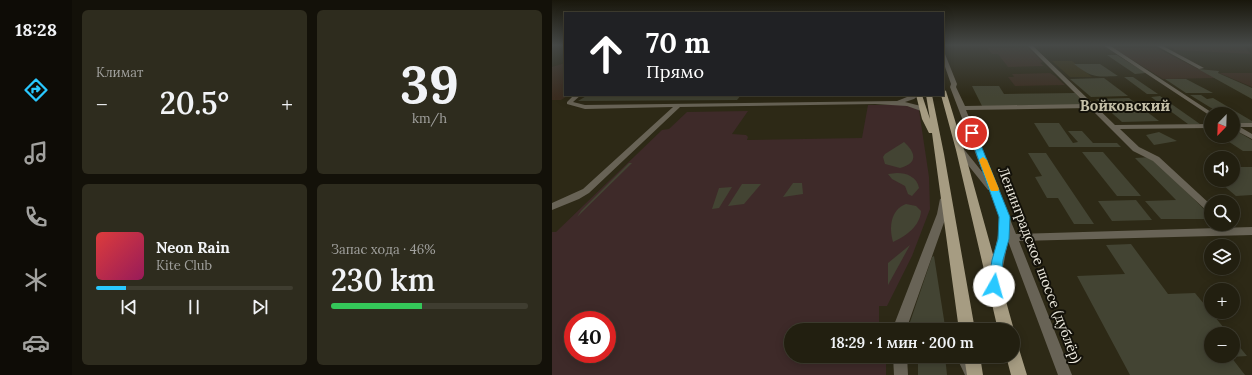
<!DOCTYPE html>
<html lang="ru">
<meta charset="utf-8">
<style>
body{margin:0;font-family:Lora,serif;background:#2e2c1e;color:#f1f3f6;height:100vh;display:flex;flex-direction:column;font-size:15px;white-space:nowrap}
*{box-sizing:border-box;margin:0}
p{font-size:13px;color:#a2a29f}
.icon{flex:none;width:22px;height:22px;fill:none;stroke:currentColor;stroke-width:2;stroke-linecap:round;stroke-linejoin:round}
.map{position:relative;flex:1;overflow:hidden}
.side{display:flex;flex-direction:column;gap:10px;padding:10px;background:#131109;width:480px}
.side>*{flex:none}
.banner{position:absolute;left:12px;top:12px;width:380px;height:84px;border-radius:0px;box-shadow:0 2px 10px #0003,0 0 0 1px #3f3d30;background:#202124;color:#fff;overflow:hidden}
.needle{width:26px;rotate:203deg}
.tools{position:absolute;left:652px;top:107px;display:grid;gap:8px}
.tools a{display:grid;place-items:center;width:36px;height:36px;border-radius:50%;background:#221f10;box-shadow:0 2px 10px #0003,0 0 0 1px #3f3d30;font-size:20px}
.speed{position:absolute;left:12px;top:311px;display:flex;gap:8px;font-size:20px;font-weight:700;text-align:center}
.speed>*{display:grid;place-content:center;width:52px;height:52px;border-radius:50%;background:#221f10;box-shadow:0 2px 10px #0003,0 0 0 1px #3f3d30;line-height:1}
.speed .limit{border:6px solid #d22;background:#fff;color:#111}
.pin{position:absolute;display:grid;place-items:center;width:34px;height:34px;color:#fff;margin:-17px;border:2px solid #fff;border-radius:50%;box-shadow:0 1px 4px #0007}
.me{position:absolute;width:44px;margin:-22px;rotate:7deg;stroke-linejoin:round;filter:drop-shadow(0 0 3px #0008)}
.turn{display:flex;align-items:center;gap:14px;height:84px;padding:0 16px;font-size:18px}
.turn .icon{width:52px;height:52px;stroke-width:2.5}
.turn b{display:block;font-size:28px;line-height:34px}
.big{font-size:30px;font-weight:600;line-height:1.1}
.side .widget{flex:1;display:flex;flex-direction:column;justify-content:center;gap:6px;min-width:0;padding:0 14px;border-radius:6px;background:#2e2c1e}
.side .dial{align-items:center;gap:0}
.dial b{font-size:52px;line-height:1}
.song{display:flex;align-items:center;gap:12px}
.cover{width:48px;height:48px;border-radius:6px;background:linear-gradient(135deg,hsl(0 70% 55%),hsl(330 70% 35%))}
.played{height:4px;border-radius:2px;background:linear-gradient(90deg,#29c8ff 15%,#3f3d30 15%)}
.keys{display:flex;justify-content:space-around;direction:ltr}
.heat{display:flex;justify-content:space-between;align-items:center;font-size:22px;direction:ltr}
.charge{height:6px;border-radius:3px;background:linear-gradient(90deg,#34c759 46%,#3f3d30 0)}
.side .tiles{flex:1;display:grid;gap:10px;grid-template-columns:repeat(2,1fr)}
.trip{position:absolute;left:232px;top:323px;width:236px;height:40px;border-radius:20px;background:#221f10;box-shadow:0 2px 10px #0003,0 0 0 1px #3f3d30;font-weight:600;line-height:40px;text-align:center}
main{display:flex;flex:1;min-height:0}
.menu{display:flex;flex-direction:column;width:72px;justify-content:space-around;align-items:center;background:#0e0c06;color:#a2a29f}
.menu .icon{width:28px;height:28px}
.menu .current{color:#29c8ff}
.menu b{font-size:18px;color:#f1f3f6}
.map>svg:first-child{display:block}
.commercial{fill:#3e2a29;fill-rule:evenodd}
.built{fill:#383218}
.education{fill:#3b2d20}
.green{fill:#434433}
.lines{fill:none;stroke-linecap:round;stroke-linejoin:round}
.minor{fill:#686356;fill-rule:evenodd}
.major{fill:#a69c82;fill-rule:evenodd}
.route{fill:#29c8ff;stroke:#1b82a6}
.slow{fill:#f59e0b}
.labels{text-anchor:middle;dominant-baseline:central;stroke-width:4;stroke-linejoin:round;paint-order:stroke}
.street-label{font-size:14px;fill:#edeade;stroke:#131109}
.far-district-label{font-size:15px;font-weight:bold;fill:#c4bfa8;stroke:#131109}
</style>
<main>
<nav class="menu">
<b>18:28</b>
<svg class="icon current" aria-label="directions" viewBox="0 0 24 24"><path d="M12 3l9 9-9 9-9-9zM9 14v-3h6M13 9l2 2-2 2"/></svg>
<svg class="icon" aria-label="music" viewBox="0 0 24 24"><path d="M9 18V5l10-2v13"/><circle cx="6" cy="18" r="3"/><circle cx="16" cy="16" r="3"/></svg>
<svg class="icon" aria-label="phone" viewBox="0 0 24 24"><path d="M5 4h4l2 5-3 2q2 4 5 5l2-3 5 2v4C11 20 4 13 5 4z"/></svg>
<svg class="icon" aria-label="climate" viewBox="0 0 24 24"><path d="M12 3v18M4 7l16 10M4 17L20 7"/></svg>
<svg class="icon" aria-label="car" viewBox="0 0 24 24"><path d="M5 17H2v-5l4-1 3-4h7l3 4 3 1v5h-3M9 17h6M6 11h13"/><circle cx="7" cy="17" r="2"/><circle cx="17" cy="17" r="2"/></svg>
</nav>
<section class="side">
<div class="tiles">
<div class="widget"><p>Климат</p>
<div class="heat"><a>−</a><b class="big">20.5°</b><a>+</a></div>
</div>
<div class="widget dial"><b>39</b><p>km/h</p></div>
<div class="widget">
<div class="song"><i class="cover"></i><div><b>Neon Rain</b><p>Kite Club</p></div></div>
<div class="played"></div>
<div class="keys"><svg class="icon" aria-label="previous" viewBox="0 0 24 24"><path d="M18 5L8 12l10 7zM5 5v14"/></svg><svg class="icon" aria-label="pause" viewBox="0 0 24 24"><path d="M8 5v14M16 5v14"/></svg><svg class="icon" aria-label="next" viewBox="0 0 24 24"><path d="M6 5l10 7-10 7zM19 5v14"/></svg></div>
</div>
<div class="widget"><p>Запас хода · 46%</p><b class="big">230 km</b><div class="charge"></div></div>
</div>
</section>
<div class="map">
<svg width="700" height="375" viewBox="0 0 700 375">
<rect width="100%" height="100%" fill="#2d2916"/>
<!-- commercial -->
<path class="commercial" d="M316,105H351L364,108L367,110L377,177L378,209L360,256L335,306H327V324H335V330H239V356H334V375H0V232H4L110,130L117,129L135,112L196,111L180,134L194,135L196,137L195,140L310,138ZM21,320H55V354H21Z"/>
<!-- built -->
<polygon class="built" points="500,61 520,61 540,77 518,77"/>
<!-- education -->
<g class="education">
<polygon points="616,45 692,46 699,54 623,50"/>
<polygon points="476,47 491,62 488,63 492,66 456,67 446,54 440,54 435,48"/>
<polygon points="561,48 605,48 664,78 611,79"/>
<polygon points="13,63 13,95 17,95 9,100 0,100 0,67"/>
<polygon points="498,73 503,76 513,85 463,86 456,77 462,77 460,74"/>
<polygon points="667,73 700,73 700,87"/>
</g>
<!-- green -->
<g class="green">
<polygon points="555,55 565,55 594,73 583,74"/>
<path d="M522,64H548L566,76C544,77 540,78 522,64Z"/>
<polygon points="646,69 667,71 666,73 700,88 700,99"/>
<polygon points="572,77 581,77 606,94 595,94"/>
<polygon points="552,78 576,96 539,97 518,79"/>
<polygon points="613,79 634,79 661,93 634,93"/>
<polygon points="420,86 447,86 452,94 523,93 535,105 430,106"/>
<polygon points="36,95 189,95 185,100 26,101"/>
<polygon points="638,95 649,95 655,99 661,98 700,121 700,124 686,124 681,121 681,114 669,114"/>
<polygon points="608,96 648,124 636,124 599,97"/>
<polygon points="577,98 607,121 570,122 544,99"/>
<polygon points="482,123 507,123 521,143 526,142 516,131 530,131 541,143 565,143 569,147 497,147"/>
<polygon points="681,129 700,140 700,151 691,151 668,136 681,136"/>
<polygon points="607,132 625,141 602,145 594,135"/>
<path d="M352,142C363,152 367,163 348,168L333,164L331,157L333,154Z"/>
<polygon points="530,152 551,152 589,196 565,196"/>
<polygon points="476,153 494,153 542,224 522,224 506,198 495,198 483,177 490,176"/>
<polygon points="599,157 659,216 659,219 609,219 593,201 624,200 583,158"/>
<polygon points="77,163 80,163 25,217 29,211"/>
<polygon points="681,167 700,167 700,195 684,196 665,180 681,180"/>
<path d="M345,173C355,173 365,177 367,188L360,196L356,194L353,186L340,179L336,174Z"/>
<polygon points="241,183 250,183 251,194 231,197"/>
<polygon points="190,184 209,184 192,204 176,206"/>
<polygon points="180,187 167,208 160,209 167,188"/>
<polygon points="584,200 600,220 560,221 546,201"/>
<path d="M354,204L364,206L369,211C368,226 354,236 341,242C337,228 338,210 354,204Z"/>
<polygon points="579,244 616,294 643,293 677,334 659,334 659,356 681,356 681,339 695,356 679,357 693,375 578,375 525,276 573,274 554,245"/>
<polygon points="358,245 336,285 336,263"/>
<path d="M382,256L393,326C379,320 371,324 358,330L356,328L380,257Z"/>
<polygon points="366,356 393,356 395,375 366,375"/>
</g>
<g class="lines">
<!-- minor -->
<g class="minor">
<polygon points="475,45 480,45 563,125 659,124 659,128 568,129 587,147 607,157 659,205 659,213 656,212 601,161 581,151 538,108 414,110 464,234 700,227 700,235 467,241 520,375 506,375 456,241 449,278 447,281 443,283 439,281 437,278 449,221 438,190 436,190 404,150 405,148 411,148 431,173 398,87 399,84 391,61 391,53 393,54 405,84 404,87 413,106 534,104"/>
<polygon points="551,45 557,45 662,114 659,114 659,116 657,115"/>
<polygon points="603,45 609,45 652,68 647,69"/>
<polygon points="22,95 29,95 21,102 33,105 345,101 360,95 367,95 362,99 353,102 369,106 375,110 372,112 355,106 323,104 128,107 37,193 27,199 0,210 0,203 31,189 121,107 33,109 15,104 15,102"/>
<polygon points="681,123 700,123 700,127 688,127 700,134 700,139 681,129"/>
<polygon points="393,196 398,199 395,214 354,330 340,330 385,214 388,199"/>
<polygon points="341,356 355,356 356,375 342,375"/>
<polygon points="404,356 419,356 428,375 413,375"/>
</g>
<!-- major -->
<g class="major">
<polygon points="391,89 394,91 412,150 462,330 461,331 446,330 404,150 389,95 391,95"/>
<polygon points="364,95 370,95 378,119 374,95 380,95 392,154 423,330 407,330 380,133 377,133 370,119"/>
<polygon points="461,347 467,349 475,375 459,375 454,356 461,356"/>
<polygon points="412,356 428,356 431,375 415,375"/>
</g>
</g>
<!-- sky -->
<linearGradient id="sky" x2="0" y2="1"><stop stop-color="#19170c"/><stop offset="0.46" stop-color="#464947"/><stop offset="1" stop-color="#464947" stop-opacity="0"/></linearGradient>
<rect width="700" height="98" fill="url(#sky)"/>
<!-- route -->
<polygon class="route" points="418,131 420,131 424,133 458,217 457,239 451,260 448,286 446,289 442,290 438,289 436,286 440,260 446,239 447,217 417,133"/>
<!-- slow -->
<polygon class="slow" points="431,157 435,160 447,189 446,191 439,191 438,189 427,160"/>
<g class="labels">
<!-- street labels -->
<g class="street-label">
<text transform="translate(488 265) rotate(69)">Ленинградское шоссе (дублёр)</text>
</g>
<!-- far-district labels -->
<g class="far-district-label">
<text x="573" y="105">Войковский</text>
</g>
</g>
</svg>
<div class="tools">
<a><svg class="needle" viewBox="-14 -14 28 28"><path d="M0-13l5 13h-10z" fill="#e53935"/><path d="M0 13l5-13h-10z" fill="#a2a29f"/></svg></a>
<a><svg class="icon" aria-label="sound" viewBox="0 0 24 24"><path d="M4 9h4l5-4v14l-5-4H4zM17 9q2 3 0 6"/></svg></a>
<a><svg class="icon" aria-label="search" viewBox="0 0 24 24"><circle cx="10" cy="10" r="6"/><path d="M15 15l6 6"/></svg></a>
<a><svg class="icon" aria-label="layers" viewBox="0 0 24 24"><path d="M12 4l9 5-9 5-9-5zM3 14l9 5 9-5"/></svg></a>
<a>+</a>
<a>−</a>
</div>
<div class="speed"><div class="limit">40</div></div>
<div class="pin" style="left:420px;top:133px;background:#d93025"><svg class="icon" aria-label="arrive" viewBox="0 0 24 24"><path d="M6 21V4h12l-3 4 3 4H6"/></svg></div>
<svg class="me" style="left:442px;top:286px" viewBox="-20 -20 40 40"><circle r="19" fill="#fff"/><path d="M0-13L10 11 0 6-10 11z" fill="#29c8ff"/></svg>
<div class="trip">18:29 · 1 мин · 200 m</div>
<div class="banner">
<div class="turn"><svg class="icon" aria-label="ahead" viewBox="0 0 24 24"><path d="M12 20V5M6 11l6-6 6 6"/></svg><div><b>70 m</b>Прямо</div></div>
</div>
</div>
</main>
